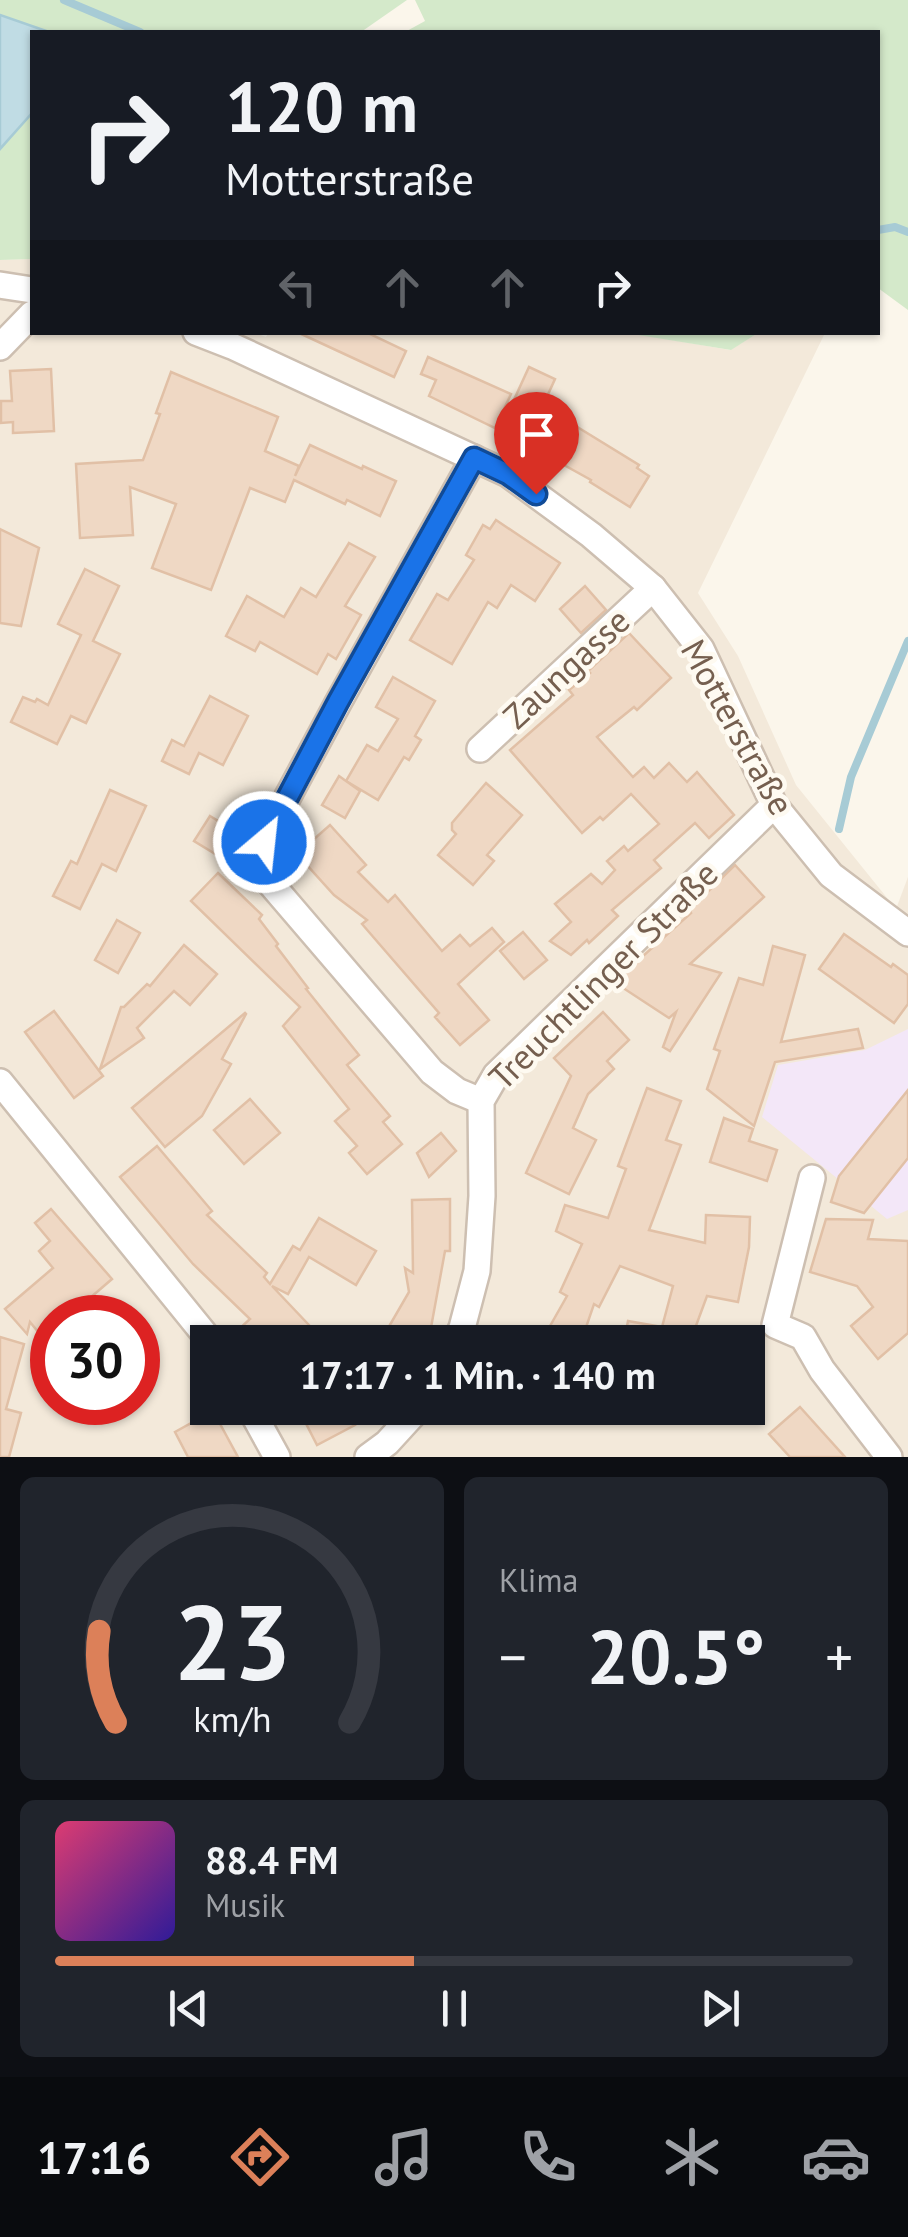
<!DOCTYPE html>
<html lang="de">
<meta charset="utf-8">
<style>
body{margin:0;font-family:"PT Sans",sans-serif;background:#20242c;color:#f1f3f6;height:100vh;display:flex;flex-direction:column;font-size:38px;white-space:nowrap}
*{box-sizing:border-box;margin:0}
p{font-size:32px;color:#9ea1a6}
.icon{flex:none;width:55px;height:55px;fill:none;stroke:currentColor;stroke-width:2;stroke-linecap:round;stroke-linejoin:round}
.map{position:relative;height:1457px;overflow:hidden}
.drawer{display:flex;flex-direction:column;gap:20px;padding:20px;background:#0d0f14;flex:1}
.drawer>*{flex:none}
.hud{position:absolute;left:30px;top:30px;width:850px;height:305px;border-radius:0px;box-shadow:0 2px 8px #0004;background:#171b24;color:#f1f3f6;overflow:hidden}
.speed{position:absolute;left:30px;top:1295px;display:flex;gap:20px;font-size:50px;font-weight:700;text-align:center}
.speed>*{display:grid;place-content:center;width:130px;height:130px;border-radius:50%;background:#171b24;box-shadow:0 2px 8px #0004;line-height:1}
.speed .limit{border:15px solid #d22;background:#fff;color:#111}
.pin{position:absolute;display:grid;place-items:center;width:85px;height:85px;color:#fff;margin:-102px -42px;border-radius:50% 50% 50% 0;rotate:-45deg;box-shadow:0 0 10px #0007}
.pin .icon{rotate:45deg}
.me{position:absolute;width:110px;margin:-55px;rotate:28deg;stroke-linejoin:round;filter:drop-shadow(0 0 8px #0008)}
.turn{display:flex;align-items:center;gap:35px;height:210px;padding:0 30px;font-size:45px}
.turn .icon{width:130px;height:130px;stroke-width:2.5}
.turn b{display:block;font-size:70px;line-height:85px}
.lanes{display:flex;align-items:center;height:95px;padding:0 30px;background:#0003;justify-content:center;gap:50px;direction:ltr}
.lanes .off{opacity:.35}
.big{font-size:75px;font-weight:700;line-height:1.1}
.drawer .widget{flex:1;display:flex;flex-direction:column;justify-content:center;gap:15px;min-width:0;padding:0 35px;border-radius:15px;background:#20242c}
.drawer .dial{align-items:center;gap:0}
.dial svg{height:260px;overflow:visible;fill:none;stroke:#363941;stroke-width:7;stroke-linecap:round;text-anchor:middle}
.dial text{fill:#f1f3f6;stroke:none}
.song{display:flex;align-items:center;gap:30px}
.cover{width:120px;height:120px;border-radius:15px;background:linear-gradient(135deg,hsl(340 70% 55%),hsl(250 70% 35%))}
.played{height:10px;border-radius:5px;background:linear-gradient(90deg,#dc8059 45%,#363941 45%)}
.keys{display:flex;justify-content:space-around;direction:ltr}
.heat{display:flex;justify-content:space-between;align-items:center;font-size:55px;direction:ltr}
.drawer .tiles{flex:1;display:grid;gap:20px;grid-template-columns:1fr 1fr}
.widget:last-child{grid-column:span 2}
.trip{position:absolute;left:190px;top:1325px;width:575px;height:100px;border-radius:0px;background:#171b24;box-shadow:0 2px 8px #0004;font-weight:700;line-height:100px;text-align:center}
.menu{display:flex;height:160px;justify-content:space-around;align-items:center;background:#090b0e;color:#9ea1a6}
.menu .icon{width:70px;height:70px}
.menu .active{color:#dc8059}
.menu b{font-size:45px;color:#f1f3f6}
.map>svg:first-child{display:block}
.residential{fill:#f3e9da;fill-rule:evenodd}
.education{fill:#f3e7f8}
.green{fill:#d4e9ca}
.water{fill:#c0dce4;stroke:#a7cbd5;stroke-width:2.5}
.lines{fill:none;stroke-linecap:round;stroke-linejoin:round}
.stream{stroke:#a7cbd5;stroke-width:8}
.building{fill:#efd8c4;stroke:#e1c0a6;stroke-width:2.5}
.street-casing{stroke:#cdbfb1;stroke-width:30}
.street{stroke:#fff;stroke-width:25}
.route-casing{stroke:#114b97;stroke-width:25}
.route{stroke:#1a73e8;stroke-width:18}
.labels{text-anchor:middle;dominant-baseline:central;stroke-width:9;stroke-linejoin:round;paint-order:stroke}
.street-label{font-size:35px;fill:#755f4f;stroke:#fefaf1}
</style>
<div class="map">
<svg width="908" height="1457" viewBox="0 0 908 1457">
<rect width="100%" height="100%" fill="#fbf6eb"/>
<!-- residential -->
<path class="residential" d="M32,259V332H253L266,337L269,332H626L730,350L758,333H825L698,593L738,656L796,785L896,909L908,877V1457H0V260ZM52,1318H138V1402H52ZM208,1342H748V1408H208Z"/>
<!-- education -->
<polygon class="education" points="908,1029 908,1210 887,1219 762,1117 778,1065 865,1050"/>
<!-- green -->
<g class="green">
<polygon points="0,0 407,0 361,32 32,32 32,259 0,260"/>
<polygon points="415,0 908,0 908,310 878,288 878,32 405,32 425,21"/>
<polygon points="626,333 758,333 731,350"/>
</g>
<!-- water -->
<polygon class="water" points="0,15 49,32 32,32 32,113 0,149"/>
<g class="lines">
<!-- stream -->
<g class="stream">
<polyline points="64,0 140,32"/>
<polyline points="878,230 895,227 908,232"/>
<polyline points="839,829 851,777 908,641"/>
</g>
</g>
<!-- building -->
<g class="building">
<polygon points="297,332 366,332 406,351 394,377"/>
<polygon points="428,357 511,394 495,428 429,396 436,380 421,374"/>
<polygon points="529,367 555,379 539,414 513,402"/>
<polygon points="51,369 54,431 13,433 13,422 1,423 1,401 12,401 10,371"/>
<polygon points="171,372 278,417 265,451 299,466 295,476 310,445 362,469 363,466 396,481 380,516 347,500 345,504 294,480 285,502 250,488 211,590 152,568 176,504 130,487 133,535 80,538 76,464 143,460 160,414 156,413"/>
<polygon points="548,409 639,465 637,468 649,476 630,507 590,482 591,480 528,445"/>
<polygon points="496,520 560,563 535,601 511,585 497,608 488,602 452,664 410,640 437,594 448,600 474,560 466,555 483,525 490,529"/>
<polygon points="0,529 39,548 21,626 0,623"/>
<polygon points="349,543 375,557 345,606 361,615 336,659 328,654 317,674 260,642 255,651 226,636 247,596 284,617 301,588 316,597"/>
<polygon points="85,569 119,586 93,641 120,654 86,723 71,716 57,744 11,722 23,697 35,702 37,699 48,705 64,671 81,635 58,624"/>
<polygon points="585,586 606,610 581,633 560,609"/>
<polygon points="629,633 671,678 637,710 634,707 597,737 633,777 644,767 654,778 669,763 687,782 697,772 734,815 709,838 695,823 654,860 661,868 612,910 618,916 589,943 587,940 571,955 550,941 571,922 555,904 591,874 602,884 615,870 607,861 624,846 628,851 659,824 631,794 603,820 600,817 582,833 510,750 573,695 569,690 590,673 588,671"/>
<polygon points="393,677 435,701 415,736 421,740 409,760 404,757 378,800 346,781 367,745 378,751 398,719 376,707"/>
<polygon points="210,696 248,716 223,765 199,753 189,774 162,761 172,740 184,746"/>
<polygon points="339,776 360,791 345,818 322,805"/>
<polygon points="486,783 522,815 487,855 494,861 473,885 438,855 456,834 452,830 452,823"/>
<polygon points="110,790 146,806 116,871 102,864 80,909 53,896 71,861 77,864"/>
<polygon points="210,816 233,830 217,855 194,841"/>
<polygon points="330,825 366,865 358,872 388,902 395,895 442,951 460,935 470,946 492,928 504,942 458,984 489,1020 460,1045 435,1017 439,1013 362,924 367,920 334,895 297,854"/>
<polygon points="735,865 764,897 690,964 721,973 670,1051 663,1047 676,1012 669,1018 617,984 624,973 691,913 689,910"/>
<polygon points="218,873 262,915 259,919 278,944 276,946 308,988 306,989 359,1055 347,1065 390,1116 383,1122 402,1144 367,1174 349,1153 357,1146 335,1121 349,1109 283,1026 300,1007 191,901"/>
<polygon points="117,920 140,933 118,973 95,960"/>
<polygon points="523,932 547,960 524,979 500,951"/>
<polygon points="844,934 891,967 893,964 908,975 908,1004 894,1023 819,969"/>
<polygon points="184,945 217,974 190,1005 174,991 137,1028 144,1038 100,1069 121,1007 124,1007 147,984 150,986"/>
<polygon points="773,946 805,955 781,1042 858,1029 863,1048 775,1062 754,1126 707,1089 720,1051 714,1049 739,978 763,985"/>
<polygon points="54,1011 103,1076 74,1098 25,1032"/>
<polygon points="603,1012 629,1040 607,1061 614,1069 588,1094 573,1128 596,1140 569,1194 526,1173 571,1076 554,1058"/>
<polygon points="245,1013 246,1014 222,1059 231,1064 202,1116 165,1147 132,1108"/>
<polygon points="647,1088 681,1101 666,1140 681,1145 649,1230 705,1243 706,1215 750,1217 749,1247 738,1302 707,1296 690,1342 624,1342 628,1321 662,1327 673,1286 620,1266 599,1307 594,1304 581,1342 541,1342 567,1296 560,1292 582,1244 556,1231 565,1205 608,1218 626,1169 618,1166"/>
<polygon points="908,1090 908,1158 864,1213 831,1202 839,1176"/>
<polygon points="250,1099 280,1133 244,1164 214,1130"/>
<polygon points="724,1118 753,1129 749,1141 777,1150 767,1181 710,1162"/>
<polygon points="441,1133 456,1151 429,1177 417,1153"/>
<polygon points="157,1146 212,1211 207,1215 267,1273 264,1277 270,1284 293,1246 300,1250 319,1218 376,1251 356,1285 309,1257 288,1294 272,1286 325,1342 249,1342 237,1331 250,1319 193,1264 120,1177"/>
<polygon points="450,1199 450,1251 445,1251 430,1333 424,1342 380,1342 409,1292 405,1268 413,1273 412,1200"/>
<polygon points="51,1209 112,1279 77,1309 85,1318 52,1318 52,1349 30,1322 27,1334 5,1309 53,1268 39,1251 50,1241 35,1223"/>
<polygon points="826,1219 873,1220 868,1239 908,1241 908,1333 878,1359 851,1326 873,1307 857,1286 810,1272"/>
<polygon points="0,1337 24,1344 6,1409 21,1413 9,1457 0,1457"/>
<polygon points="800,1407 845,1457 790,1457 769,1434"/>
<polygon points="298,1408 346,1408 355,1425 317,1445"/>
<polygon points="213,1411 238,1457 188,1457 175,1432"/>
</g>
<g class="lines">
<!-- street casing -->
<g class="street-casing">
<g id="street">
<polyline points="0,285 32,290"/>
<polyline points="196,332 232,346 508,474 591,535 653,588 701,649 774,805 831,875 908,933"/>
<polyline points="0,347 32,314"/>
<polyline points="474,458 338,703 264,841 265,877 432,1072 457,1091 481,1101"/>
<polyline points="480,749 653,588"/>
<polyline points="0,1082 211,1342"/>
<polyline points="812,1178 775,1325 803,1337 822,1370 889,1457"/>
<polyline points="455,1342 462,1328 477,1271 482,1196 481,1101 496,1075 774,805"/>
<polyline points="250,1408 277,1457"/>
<polyline points="368,1457 387,1443 419,1408"/>
</g>
</g>
<!-- street -->
<use href="#street" class="street"/>
</g>
<g class="lines">
<!-- route casing -->
<g class="route-casing">
<polyline id="route" points="264,842 338,702 474,458 508,474 536,494"/>
</g>
<!-- route -->
<use href="#route" class="route"/>
</g>
<g class="labels">
<!-- street labels -->
<g class="street-label">
<text transform="translate(566 668) rotate(-43)">Zaungasse</text>
<text transform="translate(738 727) rotate(61)">Motterstraße</text>
<text transform="translate(603 975) rotate(-45)">Treuchtlinger Straße</text>
</g>
</g>
</svg>
<div class="speed"><div class="limit">30</div></div>
<div class="pin" style="left:536px;top:494px;background:#d93025"><svg class="icon" aria-label="arrive" viewBox="0 0 24 24"><path d="M6 21V4h12l-3 4 3 4H6"/></svg></div>
<svg class="me" style="left:264px;top:842px" viewBox="-20 -20 40 40"><circle r="17" fill="#1a73e8" stroke="#fff" stroke-width="3"/><path d="M0-11L8 9 0 5-8 9z" fill="#fff"/></svg>
<div class="trip">17:17 · 1 Min. · 140 m</div>
<div class="hud">
<div class="turn"><svg class="icon" aria-label="right" viewBox="0 0 24 24"><path d="M7 20v-9h11M14 6l5 5-5 5"/></svg><div><b>120 m</b>Motterstraße</div></div>
<div class="lanes"><svg class="icon off" aria-label="left" viewBox="0 0 24 24"><path d="M17 20v-9H6M10 6l-5 5 5 5"/></svg><svg class="icon off" aria-label="ahead" viewBox="0 0 24 24"><path d="M12 20V5M6 11l6-6 6 6"/></svg><svg class="icon off" aria-label="ahead" viewBox="0 0 24 24"><path d="M12 20V5M6 11l6-6 6 6"/></svg><svg class="icon" aria-label="right" viewBox="0 0 24 24"><path d="M7 20v-9h11M14 6l5 5-5 5"/></svg></div>
</div>
</div>
<section class="drawer">
<div class="tiles">
<div class="widget dial"><svg viewBox="0 0 100 80">
<path d="M14 69A42 42 0 1 1 86 69"/>
<path d="M14 69A42 42 0 0 1 9 41" stroke="#dc8059"/>
<text x="50" y="56" font-size="32" font-weight="700">23</text>
<text x="50" y="72" font-size="11">km/h</text>
</svg></div>
<div class="widget"><p>Klima</p>
<div class="heat"><a>−</a><b class="big">20.5°</b><a>+</a></div>
</div>
<div class="widget">
<div class="song"><i class="cover"></i><div><b>88.4 FM</b><p>Musik</p></div></div>
<div class="played"></div>
<div class="keys"><svg class="icon" aria-label="previous" viewBox="0 0 24 24"><path d="M18 5L8 12l10 7zM5 5v14"/></svg><svg class="icon" aria-label="pause" viewBox="0 0 24 24"><path d="M8 5v14M16 5v14"/></svg><svg class="icon" aria-label="next" viewBox="0 0 24 24"><path d="M6 5l10 7-10 7zM19 5v14"/></svg></div>
</div>
</div>
</section>
<nav class="menu">
<b>17:16</b>
<svg class="icon active" aria-label="directions" viewBox="0 0 24 24"><path d="M12 3l9 9-9 9-9-9zM9 14v-3h6M13 9l2 2-2 2"/></svg>
<svg class="icon" aria-label="music" viewBox="0 0 24 24"><path d="M9 18V5l10-2v13"/><circle cx="6" cy="18" r="3"/><circle cx="16" cy="16" r="3"/></svg>
<svg class="icon" aria-label="phone" viewBox="0 0 24 24"><path d="M5 4h4l2 5-3 2q2 4 5 5l2-3 5 2v4C11 20 4 13 5 4z"/></svg>
<svg class="icon" aria-label="climate" viewBox="0 0 24 24"><path d="M12 3v18M4 7l16 10M4 17L20 7"/></svg>
<svg class="icon" aria-label="car" viewBox="0 0 24 24"><path d="M5 17H2v-5l4-1 3-4h7l3 4 3 1v5h-3M9 17h6M6 11h13"/><circle cx="7" cy="17" r="2"/><circle cx="17" cy="17" r="2"/></svg>
</nav>
